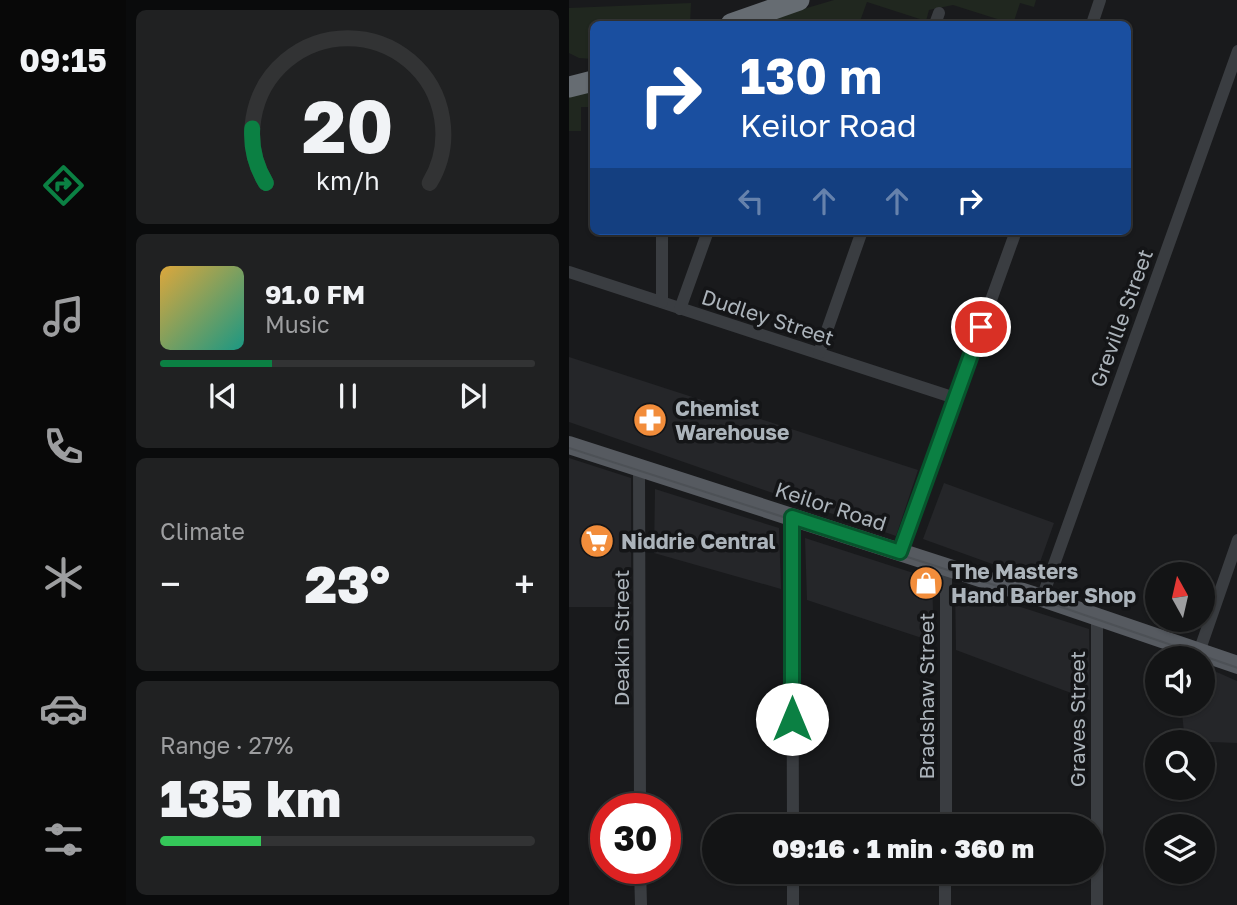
<!DOCTYPE html>
<meta charset="utf-8">
<style>
body{margin:0;font-family:"Golos Text",sans-serif;background:#202122;color:#f1f3f6;height:100vh;display:flex;flex-direction:column;font-size:26px;white-space:nowrap}
*{box-sizing:border-box;margin:0}
p{font-size:23px;color:#9d9ea0}
.icon{flex:none;width:38px;height:38px;fill:none;stroke:currentColor;stroke-width:2;stroke-linecap:round;stroke-linejoin:round}
.map{position:relative;flex:1;overflow:hidden}
.details{display:flex;flex-direction:column;gap:10px;padding:10px;background:#0a0b0c;width:443px}
.details>*{flex:none}
.hud{position:absolute;left:21px;top:21px;width:541px;height:214px;border-radius:10px;box-shadow:0 2px 5px #0004,0 0 0 2px #323334;background:#1a4fa0;color:#fff;overflow:hidden}
.needle{width:46px;rotate:352deg}
.controls{position:absolute;left:576px;top:562px;display:grid;gap:14px}
.controls a{display:grid;place-items:center;width:70px;height:70px;border-radius:50%;background:#131415;box-shadow:0 2px 5px #0004,0 0 0 2px #323334;font-size:35px}
.speed{position:absolute;left:21px;top:793px;display:flex;gap:14px;font-size:35px;font-weight:700;text-align:center}
.speed>*{display:grid;place-content:center;width:91px;height:91px;border-radius:50%;background:#131415;box-shadow:0 2px 5px #0004,0 0 0 2px #323334;line-height:1}
.speed .limit{border:10px solid #d22;background:#fff;color:#111}
.pin{position:absolute;display:grid;place-items:center;width:60px;height:60px;color:#fff;margin:-30px;border:4px solid #fff;border-radius:50%;box-shadow:0 2px 7px #0007}
.me{position:absolute;width:77px;margin:-38px;rotate:0deg;stroke-linejoin:round;filter:drop-shadow(0 0 5px #0008)}
.turn{display:flex;align-items:center;gap:24px;height:147px;padding:0 35px;font-size:32px}
.turn .icon{width:91px;height:91px;stroke-width:2.5}
.turn b{display:block;font-size:49px;line-height:60px}
.lanes{display:flex;align-items:center;height:66px;padding:0 35px;background:#0003;justify-content:center;gap:35px;direction:ltr}
.lanes .off{opacity:.35}
.big{font-size:52px;font-weight:800;line-height:1.1}
.details .card{flex:1;display:flex;flex-direction:column;justify-content:center;gap:10px;min-width:0;padding:0 24px;border-radius:10px;background:#202122}
.details .dial{align-items:center;gap:0}
.dial svg{height:182px;overflow:visible;fill:none;stroke:#323334;stroke-width:7;stroke-linecap:round;text-anchor:middle}
.dial text{fill:#f1f3f6;stroke:none}
.song{display:flex;align-items:center;gap:21px}
.cover{width:84px;height:84px;border-radius:10px;background:linear-gradient(135deg,hsl(40 70% 55%),hsl(170 70% 35%))}
.played{height:7px;border-radius:4px;background:linear-gradient(90deg,#0b8043 30%,#323334 30%)}
.keys{display:flex;justify-content:space-around;direction:ltr}
.heat{display:flex;justify-content:space-between;align-items:center;font-size:38px;direction:ltr}
.charge{height:10px;border-radius:5px;background:linear-gradient(90deg,#34c759 27%,#323334 0)}
.trip{position:absolute;left:133px;top:814px;width:402px;height:70px;border-radius:35px;background:#131415;box-shadow:0 2px 5px #0004,0 0 0 2px #323334;font-weight:800;line-height:70px;text-align:center}
main{display:flex;flex:1;min-height:0}
.tabs{display:flex;flex-direction:column;width:126px;justify-content:space-around;align-items:center;background:#080808;color:#9d9ea0}
.tabs .icon{width:49px;height:49px}
.tabs .current{color:#0b8043}
.tabs b{font-size:32px;color:#f1f3f6}
.map>svg:first-child{display:block}
.built{fill:#252629}
.green{fill:#20271f}
.lines{fill:none;stroke-linecap:round;stroke-linejoin:round}
.minor{stroke:#3a3d41;stroke-width:12}
.primary{stroke:#565a60;stroke-width:18}
.motorway{stroke:#666c72;stroke-width:21}
.tram{stroke:#4d5156;stroke-width:2}
.route-casing{stroke:#07532c;stroke-width:18}
.route{stroke:#0b8043;stroke-width:12}
.labels{text-anchor:middle;dominant-baseline:central;stroke-width:7;stroke-linejoin:round;paint-order:stroke}
.street-label{font-size:21px;fill:#acb4bb;stroke:#141517}
.poi-label{font-size:21px;font-weight:bold;fill:#acb4bb;stroke:#141517;text-anchor:start}
</style>
<main>
<nav class="tabs">
<b>09:15</b>
<svg class="icon current" aria-label="directions" viewBox="0 0 24 24"><path d="M12 3l9 9-9 9-9-9zM9 14v-3h6M13 9l2 2-2 2"/></svg>
<svg class="icon" aria-label="music" viewBox="0 0 24 24"><path d="M9 18V5l10-2v13"/><circle cx="6" cy="18" r="3"/><circle cx="16" cy="16" r="3"/></svg>
<svg class="icon" aria-label="phone" viewBox="0 0 24 24"><path d="M5 4h4l2 5-3 2q2 4 5 5l2-3 5 2v4C11 20 4 13 5 4z"/></svg>
<svg class="icon" aria-label="climate" viewBox="0 0 24 24"><path d="M12 3v18M4 7l16 10M4 17L20 7"/></svg>
<svg class="icon" aria-label="car" viewBox="0 0 24 24"><path d="M5 17H2v-5l4-1 3-4h7l3 4 3 1v5h-3M9 17h6M6 11h13"/><circle cx="7" cy="17" r="2"/><circle cx="17" cy="17" r="2"/></svg>
<svg class="icon" aria-label="filters" viewBox="0 0 24 24"><path d="M4 7h16M4 17h16"/><circle cx="9" cy="7" r="2"/><circle cx="15" cy="17" r="2"/></svg>
</nav>
<section class="details">
<div class="card dial"><svg viewBox="0 0 100 80">
<path d="M14 69A42 42 0 1 1 86 69"/>
<path d="M14 69A42 42 0 0 1 8 45" stroke="#0b8043"/>
<text x="50" y="56" font-size="32" font-weight="700">20</text>
<text x="50" y="72" font-size="11">km/h</text>
</svg></div>
<div class="card">
<div class="song"><i class="cover"></i><div><b>91.0 FM</b><p>Music</p></div></div>
<div class="played"></div>
<div class="keys"><svg class="icon" aria-label="previous" viewBox="0 0 24 24"><path d="M18 5L8 12l10 7zM5 5v14"/></svg><svg class="icon" aria-label="pause" viewBox="0 0 24 24"><path d="M8 5v14M16 5v14"/></svg><svg class="icon" aria-label="next" viewBox="0 0 24 24"><path d="M6 5l10 7-10 7zM19 5v14"/></svg></div>
</div>
<div class="card"><p>Climate</p>
<div class="heat"><a>−</a><b class="big">23°</b><a>+</a></div>
</div>
<div class="card"><p>Range · 27%</p><b class="big">135 km</b><div class="charge"></div></div>
</section>
<div class="map">
<svg width="669" height="905" viewBox="0 0 669 905">
<rect width="100%" height="100%" fill="#191a1c"/>
<!-- built -->
<g class="built">
<polygon points="0,357 349,470 327,536 0,422"/>
<polygon points="0,458 62,478 62,607 0,607"/>
<polygon points="375,483 485,523 465,579 354,539"/>
<polygon points="86,489 210,528 212,589 85,553"/>
<polygon points="236,538 363,579 365,642 238,600"/>
<polygon points="386,586 520,629 521,700 387,650"/>
<polygon points="634,666 668,681 668,743 616,741 612,704 634,704"/>
</g>
<!-- green -->
<g class="green">
<polygon points="265,0 467,0 465,7 451,3 444,24 384,5 360,10 357,21 298,2 290,24 224,24 216,20 207,24 184,24"/>
<polygon points="122,3 121,24 24,24 24,59 10,58 0,53 0,8"/>
<polygon points="24,90 24,107 12,107 12,131 0,131 0,96"/>
</g>
<g class="lines">
<!-- minor -->
<g class="minor">
<polyline points="366,24 370,13"/>
<polyline points="523,24 531,0"/>
<polyline points="0,272 386,398"/>
<polyline points="93,302 93,231"/>
<polyline points="111,309 139,231"/>
<polyline points="250,353 293,231"/>
<polyline points="70,467 71,808"/>
<polyline points="223,517 224,826"/>
<polyline points="331,552 447,231"/>
<polyline points="473,598 669,51"/>
<polyline points="528,617 528,905"/>
<polyline points="630,652 669,540"/>
<polyline points="377,826 377,567"/>
<polyline points="71,868 72,905"/>
<polyline points="224,872 224,905"/>
<polyline points="376,905 376,872"/>
</g>
<!-- primary -->
<polyline class="primary" points="0,445 473,598 669,665"/>
<!-- motorway -->
<g class="motorway">
<polyline points="162,24 230,0"/>
<polyline points="0,87 24,81"/>
</g>
<!-- tram -->
<polyline class="tram" points="0,448 472,600 669,668"/>
</g>
<g class="lines">
<!-- route casing -->
<g class="route-casing">
<polyline id="route" points="223,719 223,517 331,552 412,327"/>
</g>
<!-- route -->
<use href="#route" class="route"/>
</g>
<!-- icons -->
<defs>
<g id="pharmacy-disc" transform="scale(1.75)"><circle r="9.5" fill="#f28d3b" stroke="#141517"/><path d="M-2-6h4v4h4v4h-4v4h-4v-4h-4v-4h4Z" fill="#fff"/></g>
<g id="supermarket-disc" transform="scale(1.75)"><circle r="9.5" fill="#f28d3b" stroke="#141517"/><path d="M-6-5.5h2.5l.6 2H6L4.5 2H-2.5L-4.4-4H-6ZM-1.5 3.2a1.3 1.3 0 1 0 .1 0ZM3 3.2a1.3 1.3 0 1 0 .1 0Z" fill="#fff"/></g>
<g id="shop-disc" transform="scale(1.75)"><circle r="9.5" fill="#f28d3b" stroke="#141517"/><path d="M-5-2.5h2.3a2.7 3.5 0 0 1 5.4 0H5L5.5 6h-11ZM-1.5-2.5h3a1.5 2.3 0 0 0-3 0Z" fill="#fff"/></g>
</defs>
<g fill-rule="evenodd">
<use href="#pharmacy-disc" x="81" y="420"/>
<use href="#supermarket-disc" x="28" y="541"/>
<use href="#shop-disc" x="357" y="583"/>
</g>
<g class="labels">
<!-- street labels -->
<g class="street-label">
<text transform="translate(199 317) rotate(18)">Dudley Street</text>
<text transform="translate(552 318) rotate(-70)">Greville Street</text>
<text transform="translate(262 506) rotate(18)">Keilor Road</text>
<text transform="translate(52 638) rotate(-90)">Deakin Street</text>
<text transform="translate(357 696) rotate(-90)">Bradshaw Street</text>
<text transform="translate(508 719) rotate(-90)">Graves Street</text>
</g>
<!-- poi labels -->
<g class="poi-label">
<text x="106" y="408">Chemist<tspan x="106" dy="24">Warehouse</tspan></text>
<text x="52" y="541">Niddrie Central</text>
<text x="382" y="571">The Masters<tspan x="382" dy="24">Hand Barber Shop</tspan></text>
</g>
</g>
</svg>
<div class="controls">
<a><svg class="needle" viewBox="-14 -14 28 28"><path d="M0-13l5 13h-10z" fill="#e53935"/><path d="M0 13l5-13h-10z" fill="#9d9ea0"/></svg></a>
<a><svg class="icon" aria-label="sound" viewBox="0 0 24 24"><path d="M4 9h4l5-4v14l-5-4H4zM17 9q2 3 0 6"/></svg></a>
<a><svg class="icon" aria-label="search" viewBox="0 0 24 24"><circle cx="10" cy="10" r="6"/><path d="M15 15l6 6"/></svg></a>
<a><svg class="icon" aria-label="layers" viewBox="0 0 24 24"><path d="M12 4l9 5-9 5-9-5zM3 14l9 5 9-5"/></svg></a>
</div>
<div class="speed"><div class="limit">30</div></div>
<div class="pin" style="left:412px;top:327px;background:#d93025"><svg class="icon" aria-label="arrive" viewBox="0 0 24 24"><path d="M6 21V4h12l-3 4 3 4H6"/></svg></div>
<svg class="me" style="left:223px;top:719px" viewBox="-20 -20 40 40"><circle r="19" fill="#fff"/><path d="M0-13L10 11 0 6-10 11z" fill="#0b8043"/></svg>
<div class="trip">09:16 · 1 min · 360 m</div>
<div class="hud">
<div class="turn"><svg class="icon" aria-label="right" viewBox="0 0 24 24"><path d="M7 20v-9h11M14 6l5 5-5 5"/></svg><div><b>130 m</b>Keilor Road</div></div>
<div class="lanes"><svg class="icon off" aria-label="left" viewBox="0 0 24 24"><path d="M17 20v-9H6M10 6l-5 5 5 5"/></svg><svg class="icon off" aria-label="ahead" viewBox="0 0 24 24"><path d="M12 20V5M6 11l6-6 6 6"/></svg><svg class="icon off" aria-label="ahead" viewBox="0 0 24 24"><path d="M12 20V5M6 11l6-6 6 6"/></svg><svg class="icon" aria-label="right" viewBox="0 0 24 24"><path d="M7 20v-9h11M14 6l5 5-5 5"/></svg></div>
</div>
</div>
</main>
